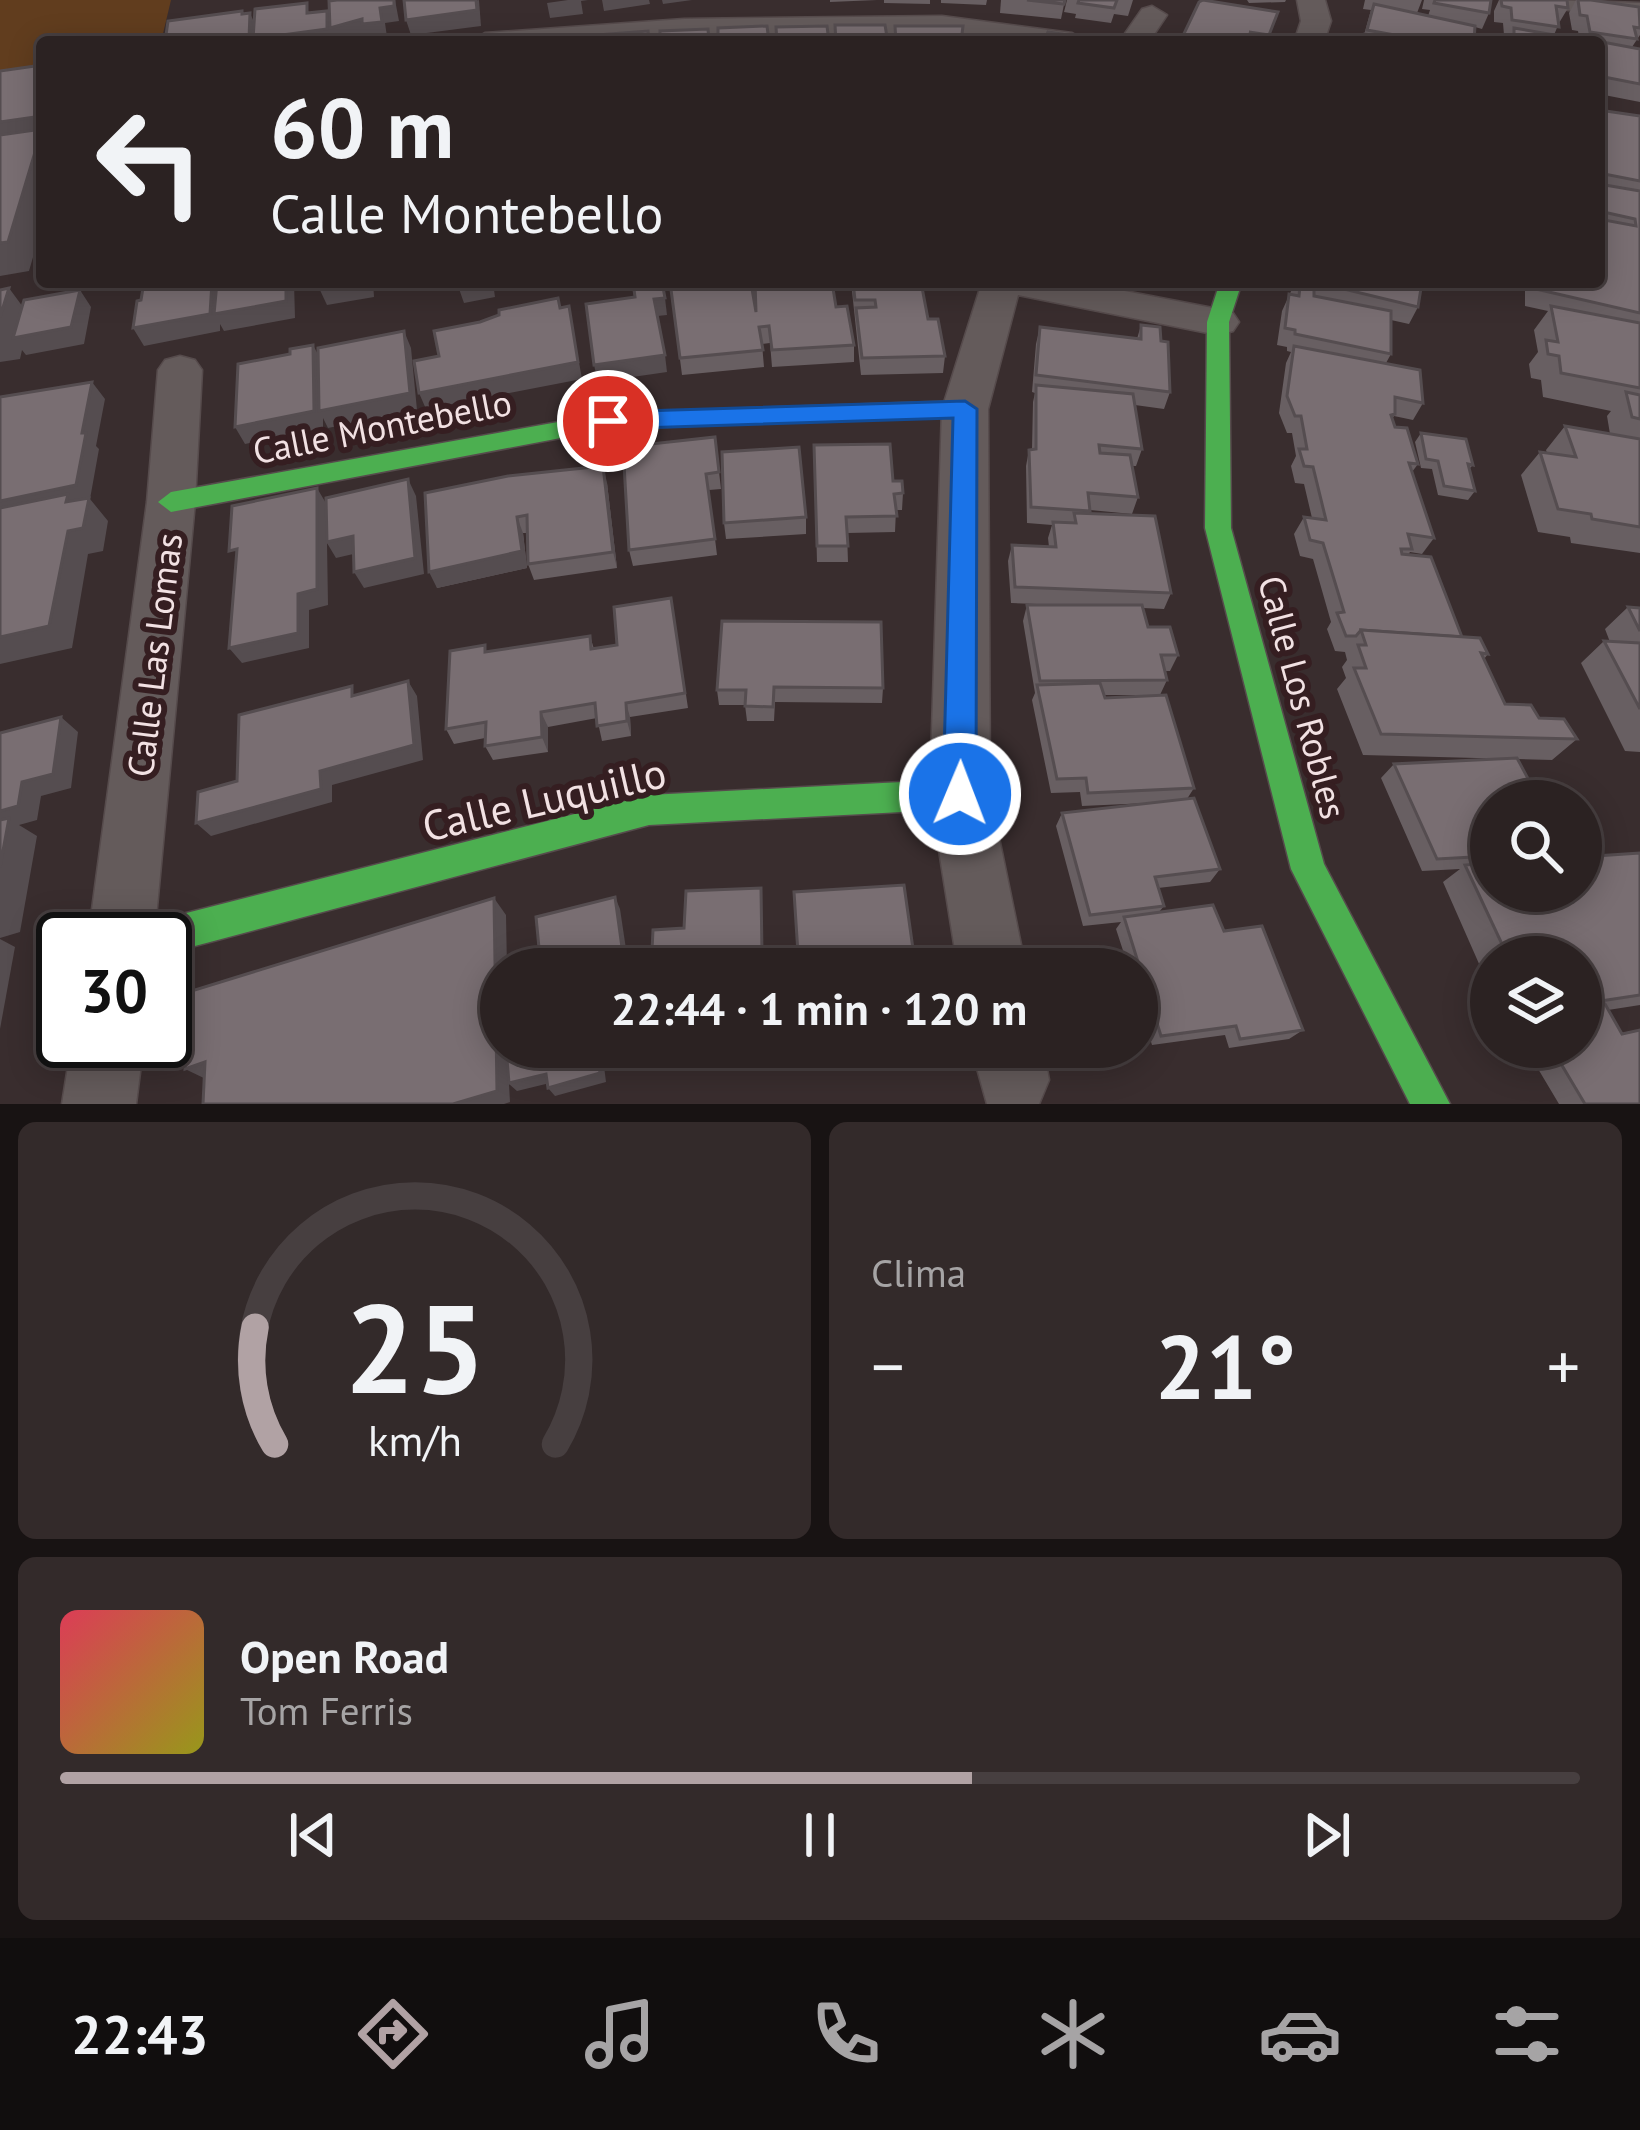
<!DOCTYPE html>
<html lang="es">
<meta charset="utf-8">
<style>
body{margin:0;font-family:"PT Sans",sans-serif;background:#332a2a;color:#f1f3f6;height:100vh;display:flex;flex-direction:column;font-size:45px;white-space:nowrap}
*{box-sizing:border-box;margin:0}
p{font-size:39px;color:#a6a4a5}
.icon{flex:none;width:66px;height:66px;fill:none;stroke:currentColor;stroke-width:2;stroke-linecap:round;stroke-linejoin:round}
.map{position:relative;height:1104px;overflow:hidden}
.details{display:flex;flex-direction:column;gap:18px;padding:18px;background:#181313;flex:1}
.details>*{flex:none}
.banner{position:absolute;left:36px;top:36px;width:1569px;height:252px;border-radius:12px;box-shadow:0 6px 30px #0003,0 0 0 3px #473f40;background:#2b2222;color:#f1f3f6;overflow:hidden}
.tools{position:absolute;left:1470px;top:780px;display:grid;gap:24px}
.tools a{display:grid;place-items:center;width:132px;height:132px;border-radius:50%;background:#2b2222;box-shadow:0 6px 30px #0003,0 0 0 3px #473f40;font-size:60px}
.speed{position:absolute;left:36px;top:912px;display:flex;gap:24px;font-size:60px;font-weight:700;text-align:center}
.speed>*{display:grid;place-content:center;width:156px;height:156px;border-radius:50%;background:#2b2222;box-shadow:0 6px 30px #0003,0 0 0 3px #473f40;line-height:1}
.speed .limit{border:6px solid #111;border-radius:18px;background:#fff;color:#111}
.pin{position:absolute;display:grid;place-items:center;width:102px;height:102px;color:#fff;margin:-51px;border:6px solid #fff;border-radius:50%;box-shadow:0 3px 12px #0007}
.me{position:absolute;width:132px;margin:-66px;rotate:1deg;stroke-linejoin:round;filter:drop-shadow(0 0 9px #0008)}
.turn{display:flex;align-items:center;gap:42px;height:252px;padding:0 36px;font-size:54px}
.turn .icon{width:156px;height:156px;stroke-width:2.5}
.turn b{display:block;font-size:84px;line-height:102px}
.big{font-size:90px;font-weight:800;line-height:1.1}
.details .card{flex:1;display:flex;flex-direction:column;justify-content:center;gap:18px;min-width:0;padding:0 42px;border-radius:18px;background:#332a2a}
.details .dial{align-items:center;gap:0}
.dial svg{height:312px;overflow:visible;fill:none;stroke:#473f40;stroke-width:7;stroke-linecap:round;text-anchor:middle}
.dial text{fill:#f1f3f6;stroke:none}
.song{display:flex;align-items:center;gap:36px}
.cover{width:144px;height:144px;border-radius:18px;background:linear-gradient(135deg,hsl(350 70% 55%),hsl(60 70% 35%))}
.played{height:12px;border-radius:6px;background:linear-gradient(90deg,#b1a2a4 60%,#473f40 60%)}
.keys{display:flex;justify-content:space-around;direction:ltr}
.heat{display:flex;justify-content:space-between;align-items:center;font-size:66px;direction:ltr}
.details .tiles{flex:1;display:grid;gap:18px;grid-template-columns:1fr 1fr}
.card:last-child{grid-column:span 2}
.trip{position:absolute;left:480px;top:948px;width:678px;height:120px;border-radius:60px;background:#2b2222;box-shadow:0 6px 30px #0003,0 0 0 3px #473f40;font-weight:800;line-height:120px;text-align:center}
.menu{display:flex;height:192px;justify-content:space-around;align-items:center;background:#110e0e;color:#a6a4a5}
.menu .icon{width:84px;height:84px}
.menu .current{color:#b1a2a4}
.menu b{font-size:54px;color:#f1f3f6}
.map>svg:first-child{display:block}
.green{fill:#613d1e}
.lines{fill:none;stroke-linecap:round;stroke-linejoin:round}
.street-casing{stroke:#564b4c;stroke-width:3}
.fast-casing{stroke:#564b4c;stroke-width:3}
.street{fill:#645b5b;fill-rule:evenodd}
.fast{fill:#4caf50;fill-rule:evenodd}
.wall{fill:#685f62}
.shaded-wall{fill:#554d50}
.building{fill:#796e72;stroke:#554d50;stroke-width:3}
.route{fill:#1a73e8;stroke:#114b97;stroke-width:3}
.labels{text-anchor:middle;dominant-baseline:central;stroke-width:12;stroke-linejoin:round;paint-order:stroke}
.street-label{font-size:36px;fill:#f2e1e3;stroke:#351e21}
.near-street-label{font-size:42px;fill:#f2e1e3;stroke:#351e21}
</style>
<div class="map">
<svg width="1640" height="1104" viewBox="0 0 1640 1104">
<rect width="100%" height="100%" fill="#392d2e"/>
<!-- green -->
<polygon class="green" points="0,0 171,0 161,42 42,42 42,150 0,156"/>
<g class="lines">
<!-- street casing -->
<g class="street-casing">
<g id="street">
<polygon points="1297,0 1325,0 1331,21 1324,42 1294,42 1301,21"/>
<polygon points="1548,0 1640,3 1640,21 1562,9"/>
<polygon points="1152,6 1167,15 1149,42 1119,42 1142,9"/>
<polygon points="942,16 1072,33 1087,42 1004,42 942,34 470,42 485,33 684,19"/>
<polygon points="982,282 1078,282 1218,309 1233,313 1239,322 1233,331 1218,335 1018,295 988,409 990,794 1026,969 958,969 930,794 942,409"/>
<polygon points="180,356 195,360 202,370 195,502 154,939 88,939 147,502 158,370 165,360"/>
<polygon points="72,1041 144,1041 136,1104 62,1104"/>
<polygon points="971,1047 1043,1047 1049,1080 1039,1104 987,1104"/>
</g>
</g>
<!-- fast casing -->
<g class="fast-casing">
<g id="fast">
<polygon points="1220,282 1242,282 1229,322 1231,528 1324,864 1450,1104 1410,1104 1291,869 1205,528 1207,322"/>
<polygon points="965,401 977,409 973,415 608,429 171,512 158,502 171,492 608,413"/>
<polygon points="960,779 971,783 976,794 971,805 960,809 649,825 165,954 165,939 137,939 142,926 155,921 649,795"/>
</g>
</g>
<!-- street -->
<use href="#street" class="street"/>
<!-- fast -->
<use href="#fast" class="fast"/>
</g>
<!-- wall -->
<g class="wall">
<polygon points="830,0 877,0 830,2"/>
<polygon points="884,0 930,0 930,4 884,3"/>
<polygon points="941,0 987,0 986,5 941,3"/>
<polygon points="1001,0 1065,0 1061,19 1000,13"/>
<polygon points="1067,0 1133,0 1128,16 1114,14 1111,23 1075,18 1076,14 1064,12"/>
<polygon points="1247,0 1286,0 1285,2 1249,3"/>
<polygon points="1365,0 1422,0 1417,13 1428,16 1430,10 1422,9 1424,0 1491,0 1489,13 1482,29 1475,27 1473,42 1362,42 1371,10 1363,9"/>
<polygon points="1499,0 1567,0 1568,8 1559,23 1554,35 1572,42 1507,42 1510,36 1504,35 1503,23 1494,22 1494,11"/>
<polygon points="1576,0 1591,0 1640,11 1640,35 1632,47 1640,49 1640,102 1599,94 1599,42 1580,42 1578,31 1572,30 1569,13"/>
<polygon points="1599,110 1640,116 1640,553 1571,543 1570,537 1538,532 1521,475 1540,452 1547,453 1546,450 1565,426 1610,434 1607,416 1611,411 1543,397 1541,380 1531,378 1529,364 1538,352 1534,330 1548,311 1525,306 1525,282 1599,282"/>
<polygon points="670,282 721,286 756,312 788,284 836,307 854,345 854,362 772,367 770,343 762,344 764,367 682,375"/>
<polygon points="851,282 921,282 928,319 945,356 943,373 861,375"/>
<polygon points="1288,282 1422,282 1418,307 1409,324 1391,320 1391,354 1386,363 1423,403 1413,420 1394,416 1392,419 1395,427 1418,464 1412,472 1434,538 1422,554 1410,552 1408,555 1462,637 1488,654 1484,659 1505,704 1539,718 1577,739 1552,760 1517,759 1491,801 1491,891 1640,853 1640,1005 1608,1010 1640,1104 1559,1104 1525,1047 1581,1047 1581,957 1491,957 1491,991 1443,882 1460,869 1422,871 1381,778 1394,764 1514,759 1363,755 1337,689 1346,678 1342,667 1347,660 1345,652 1335,651 1327,629 1331,622 1313,559 1300,556 1294,534 1304,517 1312,518 1304,484 1295,483 1291,466 1296,456 1292,433 1287,433 1279,413 1286,363 1291,352 1287,351 1287,347 1277,345 1282,311 1292,289 1286,288"/>
<polygon points="1141,325 1161,341 1170,392 1164,409 1135,405 1142,449 1136,466 1132,466 1138,497 1132,514 1090,510 1089,513 1171,593 1164,609 1143,608 1148,627 1178,655 1170,671 1165,671 1167,680 1160,695 1104,695 1194,788 1187,799 1220,869 1210,882 1158,888 1164,906 1159,912 1224,931 1303,1030 1289,1039 1229,1048 1225,1035 1152,1045 1137,996 1137,969 1129,969 1116,929 1121,922 1083,926 1056,826 1062,813 1148,803 1082,806 1080,792 1051,793 1032,700 1035,693 1023,621 1027,605 1064,605 1011,603 1008,561 1012,545 1049,547 1048,538 1052,525 1027,523 1026,466 1029,450 1032,449 1033,402 1035,393 1032,392 1036,344 1040,327 1137,339"/>
<polygon points="1421,433 1473,465 1469,469 1475,491 1468,500 1438,495 1432,469 1421,468 1415,442"/>
<polygon points="715,437 721,489 709,490 717,555 633,566 629,550"/>
<polygon points="814,445 893,481 903,493 902,510 896,510 895,532 847,533 848,562 817,562"/>
<polygon points="607,483 617,568 534,580 528,564 527,533 523,533 527,568 437,588 425,493"/>
<polygon points="806,517 806,534 726,539 724,523"/>
<polygon points="1628,607 1640,608 1640,752 1625,751 1581,663 1604,641 1610,642 1605,629"/>
<polygon points="674,614 688,708 630,717 631,736 602,741 597,718 548,727 548,752 493,760 485,746 485,738 454,744 446,729 488,652 590,636 594,649 617,645"/>
<polygon points="722,621 883,688 882,703 775,702 774,721 747,721 745,705 719,705 717,690"/>
</g>
<!-- shaded-wall -->
<g class="shaded-wall">
<polygon points="395,0 399,21 385,23 387,37 368,40 366,35 335,42 333,35 333,42 234,42 250,13 257,29 327,11 332,27"/>
<polygon points="479,0 481,26 411,35 406,20"/>
<polygon points="568,0 588,0 581,1 583,14 550,18 547,3"/>
<polygon points="602,0 649,0 650,4 604,11"/>
<polygon points="662,0 692,0 663,4"/>
<polygon points="42,116 42,226 29,271 0,276 0,122"/>
<polygon points="212,282 294,282 295,318 224,331 220,324 220,331 144,346 133,328"/>
<polygon points="354,282 373,282 374,297 327,305 319,288"/>
<polygon points="480,282 528,282 528,284 494,290 495,297 464,303 458,286"/>
<polygon points="9,288 31,318 80,290 91,307 84,344 26,355 22,350 20,359 0,362 0,317"/>
<polygon points="665,298 667,315 657,316 654,299"/>
<polygon points="569,306 582,379 426,409 419,393"/>
<polygon points="404,331 411,348 417,410 328,428 323,418 323,428 245,444 235,427 313,345 322,362"/>
<polygon points="665,355 667,372 598,382 594,365"/>
<polygon points="92,382 105,399 96,446 99,449 90,499 108,521 103,551 88,554 72,648 0,664 0,501 82,433"/>
<polygon points="603,466 607,483 617,568 613,552"/>
<polygon points="408,479 416,496 424,574 364,588 354,572"/>
<polygon points="317,488 327,505 353,536 362,552 336,558 327,543 328,605 309,610 309,648 242,663 229,648 298,594"/>
<polygon points="517,517 523,533 527,568 437,588 429,572"/>
<polygon points="408,681 417,696 423,760 332,785 332,802 211,836 196,823 320,771"/>
<polygon points="626,703 630,717 631,736 627,721"/>
<polygon points="541,712 548,727 548,752 542,737"/>
<polygon points="61,717 78,732 71,788 41,796 37,820 19,825 37,836 20,932 0,938 0,811 22,782"/>
<polygon points="615,897 620,909 629,969 625,969"/>
<polygon points="494,898 506,915 507,969 501,969 501,1047 509,1047 546,1074 554,1082 517,1091 509,1084 510,1102 504,1104 453,1104"/>
<polygon points="0,939 15,947 0,1029"/>
<polygon points="634,1047 640,1047 641,1055 604,1066 606,1082 555,1096 548,1088 598,1058"/>
<polygon points="205,1062 210,1081 185,1069"/>
</g>
<!-- building -->
<g class="building">
<polygon points="337,0 394,0 394,6 380,8 382,22 362,24 362,19 330,28 329,1"/>
<polygon points="404,0 476,0 477,10 406,20"/>
<polygon points="1027,0 1065,0 1064,4"/>
<polygon points="1079,0 1117,0 1114,8 1078,3"/>
<polygon points="1203,0 1278,12 1269,35 1249,32 1269,38 1267,42 1180,42 1199,2"/>
<polygon points="1435,0 1491,0 1489,13 1434,3"/>
<polygon points="1501,0 1567,0 1568,8 1556,6 1559,27 1512,20 1511,8 1502,6"/>
<polygon points="1578,0 1591,0 1639,7 1640,28 1634,27 1637,39 1590,32 1587,16 1580,15"/>
<polygon points="307,3 307,13 327,11 327,29 253,39 255,9"/>
<polygon points="1374,4 1475,26 1474,41 1449,37 1449,42 1433,42 1367,30"/>
<polygon points="242,11 242,14 250,13 249,39 234,42 165,42 168,21"/>
<polygon points="835,25 885,25 887,37 893,37 894,42 836,42"/>
<polygon points="767,26 769,42 718,42 718,28"/>
<polygon points="827,26 829,42 777,42 776,27"/>
<polygon points="895,26 963,26 961,42 896,42"/>
<polygon points="1514,28 1572,38 1572,42 1514,42"/>
<polygon points="708,29 709,42 660,42 660,31"/>
<polygon points="648,31 649,42 598,42 598,35"/>
<polygon points="1048,32 1062,34 1060,42 1044,42"/>
<polygon points="1365,34 1412,42 1364,42"/>
<polygon points="587,36 588,42 538,42 538,40"/>
<polygon points="1597,41 1640,49 1640,84 1599,76 1599,42"/>
<polygon points="42,65 42,116 0,122 0,71"/>
<polygon points="1599,110 1640,116 1640,181 1599,173"/>
<polygon points="42,129 8,242 0,243 0,135"/>
<polygon points="1599,184 1640,191 1640,313 1536,289 1536,282 1599,282 1599,219 1636,226 1635,219 1599,211"/>
<polygon points="144,282 212,282 210,314 133,328 137,301 141,300"/>
<polygon points="217,282 286,282 286,301 214,314"/>
<polygon points="319,282 354,282 319,288"/>
<polygon points="633,282 662,282 665,298 654,299 665,355 594,365 586,304 635,297"/>
<polygon points="670,282 720,282 721,286 751,283 756,312 755,282 788,282 788,284 832,282 836,307 847,306 854,345 772,350 769,326 759,327 763,350 680,358"/>
<polygon points="853,282 921,282 928,319 938,319 945,356 862,358 856,308 876,307 875,300 855,300"/>
<polygon points="1315,282 1422,282 1418,307"/>
<polygon points="1300,286 1314,289 1314,296 1391,311 1391,354 1295,334 1295,330 1285,328 1289,294 1299,296"/>
<polygon points="9,288 0,317 0,290"/>
<polygon points="80,290 71,327 13,338 24,300"/>
<polygon points="558,298 560,308 569,306 578,362 419,393 414,361 439,356 434,331 480,322 499,315 499,310"/>
<polygon points="1551,306 1640,323 1640,388 1561,373 1559,356 1548,354 1546,340 1558,342"/>
<polygon points="1141,325 1160,327 1161,341 1168,342 1170,392 1036,375 1040,327 1141,339"/>
<polygon points="404,331 410,393 319,411 318,348"/>
<polygon points="313,345 314,411 235,427 238,364 290,354 290,349"/>
<polygon points="1294,346 1420,370 1423,403 1395,397 1395,414 1391,415 1395,427 1407,428 1418,464 1409,463 1434,538 1408,534 1412,549 1401,549 1402,554 1431,557 1462,637 1361,630 1356,636 1346,636 1337,613 1344,612 1323,543 1310,540 1304,517 1326,520 1313,467 1304,466 1299,449 1307,449 1301,416 1295,416 1287,396"/>
<polygon points="92,382 82,433 86,433 76,485 0,501 0,397"/>
<polygon points="1036,385 1133,394 1142,449 1099,445 1100,453 1130,455 1138,497 1088,493 1090,511 1031,507 1029,450 1036,449"/>
<polygon points="1626,392 1640,395 1640,419 1632,417"/>
<polygon points="1565,426 1640,439 1640,527 1592,519 1591,514 1558,509 1540,452 1576,457"/>
<polygon points="1421,433 1466,439 1473,465 1468,464 1475,491 1444,486 1438,461 1426,459"/>
<polygon points="715,437 719,472 706,474 715,539 629,550 623,447"/>
<polygon points="890,444 893,481 902,481 903,493 894,494 897,516 846,517 848,546 817,546 814,445"/>
<polygon points="799,447 806,517 724,523 722,452"/>
<polygon points="603,466 613,552 528,564 527,515 517,517 522,551 429,572 425,493 508,476"/>
<polygon points="408,479 415,558 354,572 353,536 327,542 326,498"/>
<polygon points="317,488 317,589 298,594 298,633 229,648 237,549 229,551 232,506"/>
<polygon points="68,494 66,502 89,498 83,528 68,531 49,626 0,637 0,508"/>
<polygon points="1074,513 1155,516 1171,593 1015,587 1012,545 1056,547 1053,522 1076,523"/>
<polygon points="671,598 685,693 626,703 627,721 597,726 595,703 541,712 542,737 485,746 486,722 446,729 450,651 485,645 485,652 590,636 591,649 617,645 614,607"/>
<polygon points="1027,605 1142,605 1148,627 1170,627 1178,655 1161,655 1167,680 1040,681"/>
<polygon points="1628,607 1640,608 1640,631"/>
<polygon points="722,621 881,622 883,688 774,687 773,707 745,706 746,690 717,690"/>
<polygon points="1361,630 1480,638 1488,654 1481,653 1505,704 1531,705 1539,718 1564,719 1577,739 1381,734 1354,668 1366,668 1358,645 1366,645"/>
<polygon points="1604,641 1640,643 1640,709"/>
<polygon points="408,681 414,745 320,771 321,789 196,823 198,792 237,781 239,715 352,686 352,696"/>
<polygon points="1100,683 1105,698 1166,695 1194,788 1088,793 1086,778 1057,779 1037,685"/>
<polygon points="61,717 53,774 22,782 18,806 0,811 0,733"/>
<polygon points="1517,758 1540,801 1491,801 1491,856 1437,859 1394,764"/>
<polygon points="1194,798 1220,869 1155,877 1164,906 1090,915 1062,813"/>
<polygon points="9,818 0,867 0,820"/>
<polygon points="1640,853 1640,995 1581,1004 1581,957 1508,957 1465,865 1491,863 1491,891 1581,891 1581,857"/>
<polygon points="904,885 914,956 923,955 925,969 799,969 794,892"/>
<polygon points="761,888 762,953 790,950 792,969 651,969 653,930 684,928 686,891"/>
<polygon points="615,897 625,969 541,969 536,917"/>
<polygon points="494,898 497,1091 453,1104 203,1104 205,1062 185,1069 188,992"/>
<polygon points="1213,905 1224,931 1262,926 1303,1030 1240,1039 1236,1026 1161,1036 1124,917"/>
<polygon points="1605,1004 1622,1034 1640,1030 1640,1104 1585,1104 1551,1047 1581,1047 1581,1007"/>
<polygon points="506,1047 634,1047 598,1058 600,1073 548,1088 546,1074 509,1083"/>
</g>
<!-- route -->
<polygon class="route" points="965,401 977,409 976,794 971,805 960,810 948,805 943,794 953,418 608,429 596,421 608,412"/>
<g class="labels">
<!-- street labels -->
<g class="street-label">
<text transform="translate(382 426) rotate(-11)">Calle Montebello</text>
<text transform="translate(154 655) rotate(-83)">Calle Las Lomas</text>
<text transform="translate(1303 697) rotate(75)">Calle Los Robles</text>
</g>
<!-- near-street labels -->
<g class="near-street-label">
<text transform="translate(544 799) rotate(-13)">Calle Luquillo</text>
</g>
</g>
</svg>
<div class="tools">
<a><svg class="icon" aria-label="search" viewBox="0 0 24 24"><circle cx="10" cy="10" r="6"/><path d="M15 15l6 6"/></svg></a>
<a><svg class="icon" aria-label="layers" viewBox="0 0 24 24"><path d="M12 4l9 5-9 5-9-5zM3 14l9 5 9-5"/></svg></a>
</div>
<div class="speed"><div class="limit">30</div></div>
<div class="pin" style="left:608px;top:421px;background:#d93025"><svg class="icon" aria-label="arrive" viewBox="0 0 24 24"><path d="M6 21V4h12l-3 4 3 4H6"/></svg></div>
<svg class="me" style="left:960px;top:794px" viewBox="-20 -20 40 40"><circle r="17" fill="#1a73e8" stroke="#fff" stroke-width="3"/><path d="M0-11L8 9 0 5-8 9z" fill="#fff"/></svg>
<div class="trip">22:44 · 1 min · 120 m</div>
<div class="banner">
<div class="turn"><svg class="icon" aria-label="left" viewBox="0 0 24 24"><path d="M17 20v-9H6M10 6l-5 5 5 5"/></svg><div><b>60 m</b>Calle Montebello</div></div>
</div>
</div>
<section class="details">
<div class="tiles">
<div class="card dial"><svg viewBox="0 0 100 80">
<path d="M14 69A42 42 0 1 1 86 69"/>
<path d="M14 69A42 42 0 0 1 9 39" stroke="#b1a2a4"/>
<text x="50" y="56" font-size="32" font-weight="700">25</text>
<text x="50" y="72" font-size="11">km/h</text>
</svg></div>
<div class="card"><p>Clima</p>
<div class="heat"><a>−</a><b class="big">21°</b><a>+</a></div>
</div>
<div class="card">
<div class="song"><i class="cover"></i><div><b>Open Road</b><p>Tom Ferris</p></div></div>
<div class="played"></div>
<div class="keys"><svg class="icon" aria-label="previous" viewBox="0 0 24 24"><path d="M18 5L8 12l10 7zM5 5v14"/></svg><svg class="icon" aria-label="pause" viewBox="0 0 24 24"><path d="M8 5v14M16 5v14"/></svg><svg class="icon" aria-label="next" viewBox="0 0 24 24"><path d="M6 5l10 7-10 7zM19 5v14"/></svg></div>
</div>
</div>
</section>
<nav class="menu">
<b>22:43</b>
<svg class="icon current" aria-label="directions" viewBox="0 0 24 24"><path d="M12 3l9 9-9 9-9-9zM9 14v-3h6M13 9l2 2-2 2"/></svg>
<svg class="icon" aria-label="music" viewBox="0 0 24 24"><path d="M9 18V5l10-2v13"/><circle cx="6" cy="18" r="3"/><circle cx="16" cy="16" r="3"/></svg>
<svg class="icon" aria-label="phone" viewBox="0 0 24 24"><path d="M5 4h4l2 5-3 2q2 4 5 5l2-3 5 2v4C11 20 4 13 5 4z"/></svg>
<svg class="icon" aria-label="climate" viewBox="0 0 24 24"><path d="M12 3v18M4 7l16 10M4 17L20 7"/></svg>
<svg class="icon" aria-label="car" viewBox="0 0 24 24"><path d="M5 17H2v-5l4-1 3-4h7l3 4 3 1v5h-3M9 17h6M6 11h13"/><circle cx="7" cy="17" r="2"/><circle cx="17" cy="17" r="2"/></svg>
<svg class="icon" aria-label="filters" viewBox="0 0 24 24"><path d="M4 7h16M4 17h16"/><circle cx="9" cy="7" r="2"/><circle cx="15" cy="17" r="2"/></svg>
</nav>
